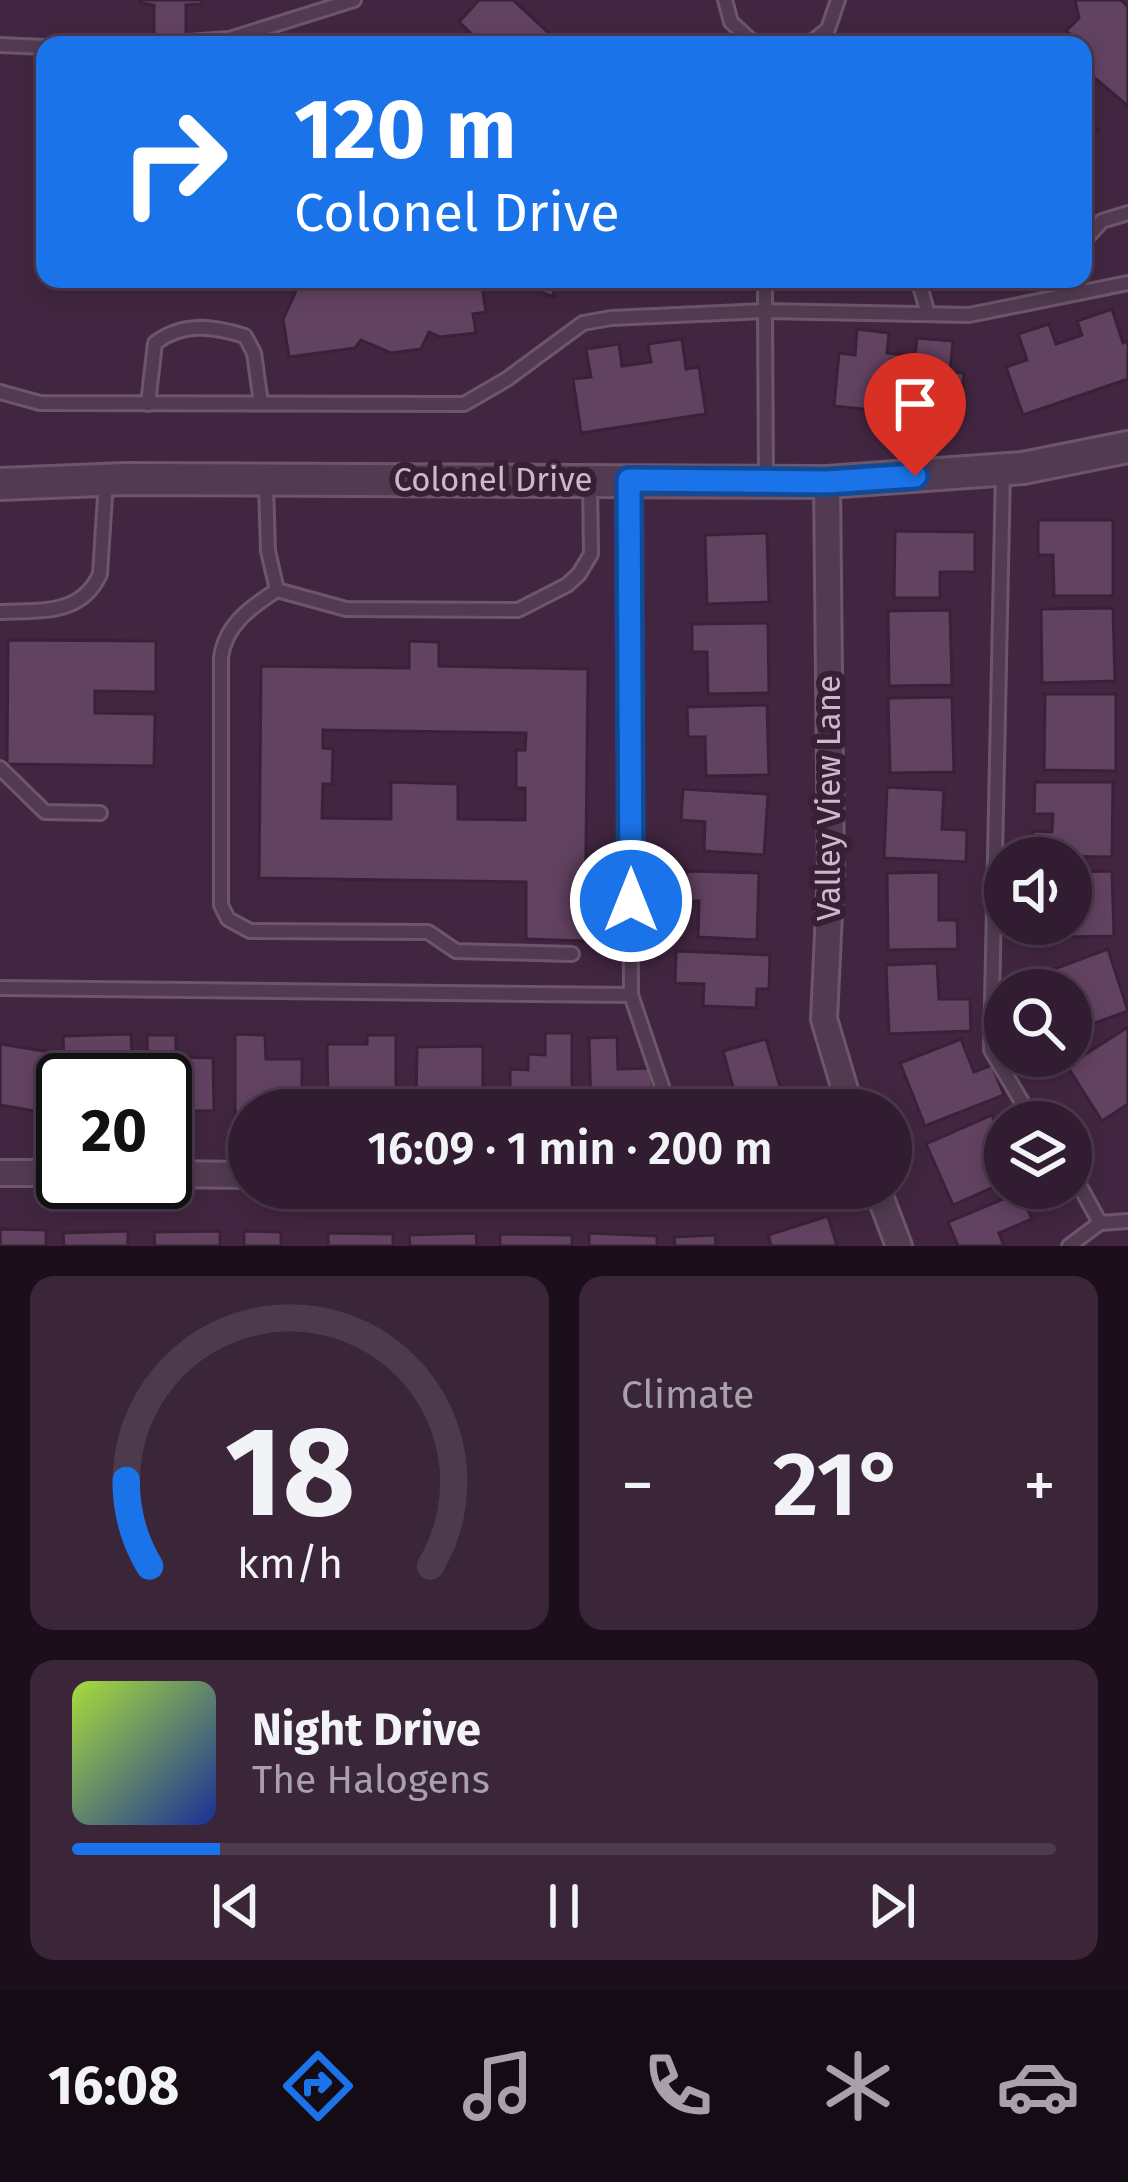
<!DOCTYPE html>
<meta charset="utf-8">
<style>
body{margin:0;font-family:"Fira Sans",sans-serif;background:#3a2539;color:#f1f3f6;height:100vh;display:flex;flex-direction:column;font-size:45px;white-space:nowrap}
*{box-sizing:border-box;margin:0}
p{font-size:39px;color:#a8a1ab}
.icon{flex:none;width:66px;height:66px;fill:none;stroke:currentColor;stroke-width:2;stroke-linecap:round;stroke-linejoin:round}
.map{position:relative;height:1246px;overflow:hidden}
.panel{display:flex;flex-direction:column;gap:30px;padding:30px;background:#1c0f1b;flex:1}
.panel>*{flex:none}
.hud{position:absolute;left:36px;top:36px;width:1056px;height:252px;border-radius:24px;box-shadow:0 6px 18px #0003,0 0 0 3px #4d3a4d;background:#1a73e8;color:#fff;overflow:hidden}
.tools{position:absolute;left:984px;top:837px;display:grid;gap:24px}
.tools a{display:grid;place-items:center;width:108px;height:108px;border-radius:50%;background:#321c31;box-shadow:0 6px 18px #0003,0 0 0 3px #4d3a4d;font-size:60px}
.speed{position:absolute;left:36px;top:1053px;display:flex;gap:24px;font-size:60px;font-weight:700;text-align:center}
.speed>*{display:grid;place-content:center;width:156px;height:156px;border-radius:50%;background:#321c31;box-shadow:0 6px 18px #0003,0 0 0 3px #4d3a4d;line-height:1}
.speed .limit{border:6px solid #111;border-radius:18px;background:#fff;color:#111}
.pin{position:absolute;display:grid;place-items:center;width:102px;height:102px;color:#fff;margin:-123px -51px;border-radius:50% 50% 50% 0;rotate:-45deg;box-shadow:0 0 12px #0007}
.pin .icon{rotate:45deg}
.me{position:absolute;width:132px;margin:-66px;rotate:0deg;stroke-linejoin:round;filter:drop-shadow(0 0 9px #0008)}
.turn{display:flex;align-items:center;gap:42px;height:252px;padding:0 60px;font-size:54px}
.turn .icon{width:156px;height:156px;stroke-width:2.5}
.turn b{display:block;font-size:84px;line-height:102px}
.big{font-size:90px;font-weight:600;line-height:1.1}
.panel .card{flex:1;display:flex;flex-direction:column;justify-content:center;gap:18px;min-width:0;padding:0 42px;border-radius:24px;background:#3a2539}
.panel .dial{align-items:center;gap:0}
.dial svg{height:312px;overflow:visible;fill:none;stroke:#4d3a4d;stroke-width:7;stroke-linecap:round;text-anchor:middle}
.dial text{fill:#f1f3f6;stroke:none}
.song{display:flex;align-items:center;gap:36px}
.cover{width:144px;height:144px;border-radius:18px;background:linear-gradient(135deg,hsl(80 70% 55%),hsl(230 70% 35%))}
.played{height:12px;border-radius:6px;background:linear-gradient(90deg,#1a73e8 15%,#4d3a4d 15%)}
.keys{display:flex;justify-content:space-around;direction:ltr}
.heat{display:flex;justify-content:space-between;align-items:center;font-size:66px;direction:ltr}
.panel .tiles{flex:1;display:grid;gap:30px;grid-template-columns:1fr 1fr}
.card:last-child{grid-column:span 2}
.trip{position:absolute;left:228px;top:1089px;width:684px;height:120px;border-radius:60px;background:#321c31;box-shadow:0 6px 18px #0003,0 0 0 3px #4d3a4d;font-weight:600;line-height:120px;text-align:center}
.dock{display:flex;height:192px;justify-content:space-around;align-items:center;background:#140b14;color:#a8a1ab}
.dock .icon{width:84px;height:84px}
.dock .on{color:#1a73e8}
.dock b{font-size:54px;color:#f1f3f6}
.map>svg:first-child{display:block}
.building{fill:#624261;stroke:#392138;stroke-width:3;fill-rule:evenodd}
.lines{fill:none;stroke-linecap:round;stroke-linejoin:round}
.service-casing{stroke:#6c566b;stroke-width:18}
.minor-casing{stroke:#6c566b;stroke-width:30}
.tertiary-casing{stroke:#6c566b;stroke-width:36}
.service{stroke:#523b51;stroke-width:12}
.minor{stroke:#523b51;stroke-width:24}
.tertiary{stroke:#523b51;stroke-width:30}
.route-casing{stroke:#114b97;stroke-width:30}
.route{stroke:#1a73e8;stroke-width:21}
.labels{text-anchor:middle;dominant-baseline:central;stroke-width:12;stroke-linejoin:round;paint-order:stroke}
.street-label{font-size:33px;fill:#ccb8ca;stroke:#371f36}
</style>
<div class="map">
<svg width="1128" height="1246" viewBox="0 0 1128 1246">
<rect width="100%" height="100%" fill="#422641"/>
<!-- building -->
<g class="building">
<polygon points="140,0 202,0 202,4 186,5 186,38 154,39 154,5 140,3"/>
<polygon points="479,0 513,0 555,39 549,45 466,45 474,36 459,22"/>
<polygon points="1075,0 1121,0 1128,7 1128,106 1084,69 1083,45 1066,31 1079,18"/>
<polygon points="1083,118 1098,130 1083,149"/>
<polygon points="323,279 472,279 482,285 486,312 473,314 476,333 440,337 429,332 421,349 391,353 361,340 355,348 289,357 283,319 300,282"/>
<polygon points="515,279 553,279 554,297 516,283"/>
<polygon points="1112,309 1123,343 1128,341 1128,379 1023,415 1006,367 1027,360 1018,334 1049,324 1056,344 1082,335 1077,321"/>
<polygon points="857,329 889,333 887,353 915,356 917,338 953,341 950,372 964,373 959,419 834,406 839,353 855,355"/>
<polygon points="682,339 686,369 699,367 706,414 581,433 573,379 591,377 586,349 619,344 622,366 651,362 648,344"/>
<polygon points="1038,520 1113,520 1113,596 1054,596 1053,555 1038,555"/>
<polygon points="895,531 975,532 975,572 940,572 940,598 894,598"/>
<polygon points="767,533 769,602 707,604 705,535"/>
<polygon points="1113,608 1115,681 1042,683 1041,609"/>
<polygon points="950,610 952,685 889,686 888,611"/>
<polygon points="768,623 769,693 708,694 707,652 692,652 692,624"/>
<polygon points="8,640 156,641 156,692 95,691 95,713 155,714 154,766 7,764"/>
<path d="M409,641L439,642V666L588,669L585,941L526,939V882L259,878L261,666L409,668ZM323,730L526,733L525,750H516V788H525V820L458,819V784L391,782V819L322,818L323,784H332L333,749L323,748Z"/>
<polygon points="1045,694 1116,694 1116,771 1044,770"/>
<polygon points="952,697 954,772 890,773 888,698"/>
<polygon points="767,705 769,775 706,776 705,737 688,737 687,707"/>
<polygon points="1035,782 1113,782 1112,857 1033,856 1033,831 1052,832 1053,814 1034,814"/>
<polygon points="887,787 944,790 942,829 967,830 966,862 884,858"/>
<polygon points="683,789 768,794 764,855 704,851 705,822 681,820"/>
<polygon points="686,871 759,873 757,940 698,937 699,901 685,901"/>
<polygon points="1112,871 1114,936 1068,937 1071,872"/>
<polygon points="939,872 939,920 957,920 958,949 888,950 887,873"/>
<polygon points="1108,949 1128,1011 1084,1027 1071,990 1034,990 1043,987 1038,975"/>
<polygon points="676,951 770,955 769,989 757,989 756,1008 703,1006 704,984 675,983"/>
<polygon points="937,963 939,999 970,999 971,1031 889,1034 886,965"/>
<polygon points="1128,1027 1128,1104 1102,1121 1067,1066"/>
<polygon points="545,1033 572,1033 572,1110 510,1110 510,1069 528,1070 528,1054 545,1055"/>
<polygon points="131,1034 133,1080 65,1080 63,1036"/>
<polygon points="235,1034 265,1035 266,1059 302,1059 302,1110 235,1113"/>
<polygon points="147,1035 176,1035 176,1057 213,1058 214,1111 165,1111 165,1080 148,1080"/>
<polygon points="367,1035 396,1035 396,1110 328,1110 327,1044 367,1044"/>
<polygon points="617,1037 618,1069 652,1068 653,1110 591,1110 589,1038"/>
<polygon points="766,1039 786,1107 707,1110 704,1099 734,1091 723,1051"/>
<polygon points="961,1039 974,1072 992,1065 1004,1095 925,1126 900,1063"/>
<polygon points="0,1044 50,1052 40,1112 0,1105"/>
<polygon points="483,1046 483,1110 416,1110 417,1047"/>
<polygon points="992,1115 1005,1145 1005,1182 953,1205 926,1144"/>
<polygon points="1020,1192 1032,1219 999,1233 1004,1246 958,1246 948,1222"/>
<polygon points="828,1216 837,1246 771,1246 768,1235"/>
<polygon points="0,1229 46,1230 46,1246 0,1246"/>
<polygon points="128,1231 128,1246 64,1246 63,1233"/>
<polygon points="220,1231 220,1246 155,1246 154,1232"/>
<polygon points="244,1231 281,1232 281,1246 244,1246"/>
<polygon points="328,1233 393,1234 393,1246 328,1246"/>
<polygon points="476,1233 477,1246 410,1246 409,1235"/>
<polygon points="589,1233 657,1236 657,1246 589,1246"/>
<polygon points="500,1234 572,1235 572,1246 500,1246"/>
<polygon points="715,1235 716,1246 675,1246 674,1237"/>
</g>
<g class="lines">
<!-- service casing -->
<g class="service-casing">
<g id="service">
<polyline points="725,0 731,22 756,45"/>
<polyline points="0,45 45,47"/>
<polyline points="147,45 229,39 354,0"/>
<polyline points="808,45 828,29 838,0"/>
<polyline points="1083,242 1102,221 1128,213"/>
<polyline points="918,279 928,314"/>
<polyline points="0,392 40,403 464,404 507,379 583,323 611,318 765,311 765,279"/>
<path d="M148,404L155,343C183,322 212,326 245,336L254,353L261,403"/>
<polyline points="1003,471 991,1050 1034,1122"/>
<polyline points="766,480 765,311 969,315 1128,283"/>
<polyline points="629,481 631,995 670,1110"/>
<polyline points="266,484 268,551 277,590 346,609 518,610 567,585 579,574 591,554 590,481"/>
<path d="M277,590C251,607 226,624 221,657V905L228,919L250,931L428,932L456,951L572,954"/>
<path d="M0,612C40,610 81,616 100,574L106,481"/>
<polyline points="0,768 45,812 100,813"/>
<polyline points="0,988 631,995"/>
<polyline points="1071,1170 1100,1223"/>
<polyline points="1069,1246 1100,1223 1128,1221"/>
</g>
</g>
<!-- minor casing -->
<g class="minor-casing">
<g id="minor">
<polyline points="827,482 831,871 824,1019 851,1110"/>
<polyline points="0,1173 63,1173"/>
<polyline points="165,1174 249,1175"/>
<polyline points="877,1188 899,1246"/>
</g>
</g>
<!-- tertiary casing -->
<g class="tertiary-casing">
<polyline id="tertiary" points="0,484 125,479 827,482 1023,468 1128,447"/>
</g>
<!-- service -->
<use href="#service" class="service"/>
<!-- minor -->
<use href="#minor" class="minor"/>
<!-- tertiary -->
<use href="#tertiary" class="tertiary"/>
</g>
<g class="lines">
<!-- route casing -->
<g class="route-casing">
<polyline id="route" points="631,901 629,480 827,482 915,476"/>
</g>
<!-- route -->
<use href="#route" class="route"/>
</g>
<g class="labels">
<!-- street labels -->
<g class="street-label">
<text x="493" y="480">Colonel Drive</text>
<text transform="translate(829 798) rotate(-90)">Valley View Lane</text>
</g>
</g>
</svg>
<div class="tools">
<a><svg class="icon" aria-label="sound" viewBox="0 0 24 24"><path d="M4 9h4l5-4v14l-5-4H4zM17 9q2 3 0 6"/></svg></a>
<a><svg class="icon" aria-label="search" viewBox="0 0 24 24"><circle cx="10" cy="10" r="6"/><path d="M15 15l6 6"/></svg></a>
<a><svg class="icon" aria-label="layers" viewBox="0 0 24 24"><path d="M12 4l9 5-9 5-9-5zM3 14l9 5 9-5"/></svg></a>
</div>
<div class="speed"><div class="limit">20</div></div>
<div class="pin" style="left:915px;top:476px;background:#d93025"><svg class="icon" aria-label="arrive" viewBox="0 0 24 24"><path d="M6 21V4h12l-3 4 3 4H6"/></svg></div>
<svg class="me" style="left:631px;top:901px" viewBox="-20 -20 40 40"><circle r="17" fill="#1a73e8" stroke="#fff" stroke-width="3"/><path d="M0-11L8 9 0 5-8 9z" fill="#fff"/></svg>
<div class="trip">16:09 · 1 min · 200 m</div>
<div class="hud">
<div class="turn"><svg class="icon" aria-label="right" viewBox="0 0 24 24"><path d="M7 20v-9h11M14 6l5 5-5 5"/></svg><div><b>120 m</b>Colonel Drive</div></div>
</div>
</div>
<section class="panel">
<div class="tiles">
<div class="card dial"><svg viewBox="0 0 100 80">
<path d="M14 69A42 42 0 1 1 86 69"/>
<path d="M14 69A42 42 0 0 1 8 47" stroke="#1a73e8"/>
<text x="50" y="56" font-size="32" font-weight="700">18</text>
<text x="50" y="72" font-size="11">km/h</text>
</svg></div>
<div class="card"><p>Climate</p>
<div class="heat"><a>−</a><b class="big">21°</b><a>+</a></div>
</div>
<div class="card">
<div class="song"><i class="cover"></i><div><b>Night Drive</b><p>The Halogens</p></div></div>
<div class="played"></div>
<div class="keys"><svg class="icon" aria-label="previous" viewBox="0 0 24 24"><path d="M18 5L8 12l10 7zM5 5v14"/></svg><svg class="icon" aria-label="pause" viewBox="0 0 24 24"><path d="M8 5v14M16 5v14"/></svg><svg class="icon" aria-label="next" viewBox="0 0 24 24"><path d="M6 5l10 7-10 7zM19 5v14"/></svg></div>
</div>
</div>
</section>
<nav class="dock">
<b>16:08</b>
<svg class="icon on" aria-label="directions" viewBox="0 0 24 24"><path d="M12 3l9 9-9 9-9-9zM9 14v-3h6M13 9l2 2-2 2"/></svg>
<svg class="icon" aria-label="music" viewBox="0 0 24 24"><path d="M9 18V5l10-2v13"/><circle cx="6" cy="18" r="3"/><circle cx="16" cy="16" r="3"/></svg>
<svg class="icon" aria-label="phone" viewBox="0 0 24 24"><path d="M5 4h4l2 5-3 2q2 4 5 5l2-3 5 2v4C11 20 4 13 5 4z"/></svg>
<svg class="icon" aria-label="climate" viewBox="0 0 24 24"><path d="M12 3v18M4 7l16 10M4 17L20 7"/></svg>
<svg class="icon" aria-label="car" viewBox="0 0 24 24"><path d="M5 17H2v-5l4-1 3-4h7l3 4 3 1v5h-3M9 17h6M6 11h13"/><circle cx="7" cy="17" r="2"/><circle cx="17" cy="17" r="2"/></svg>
</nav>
